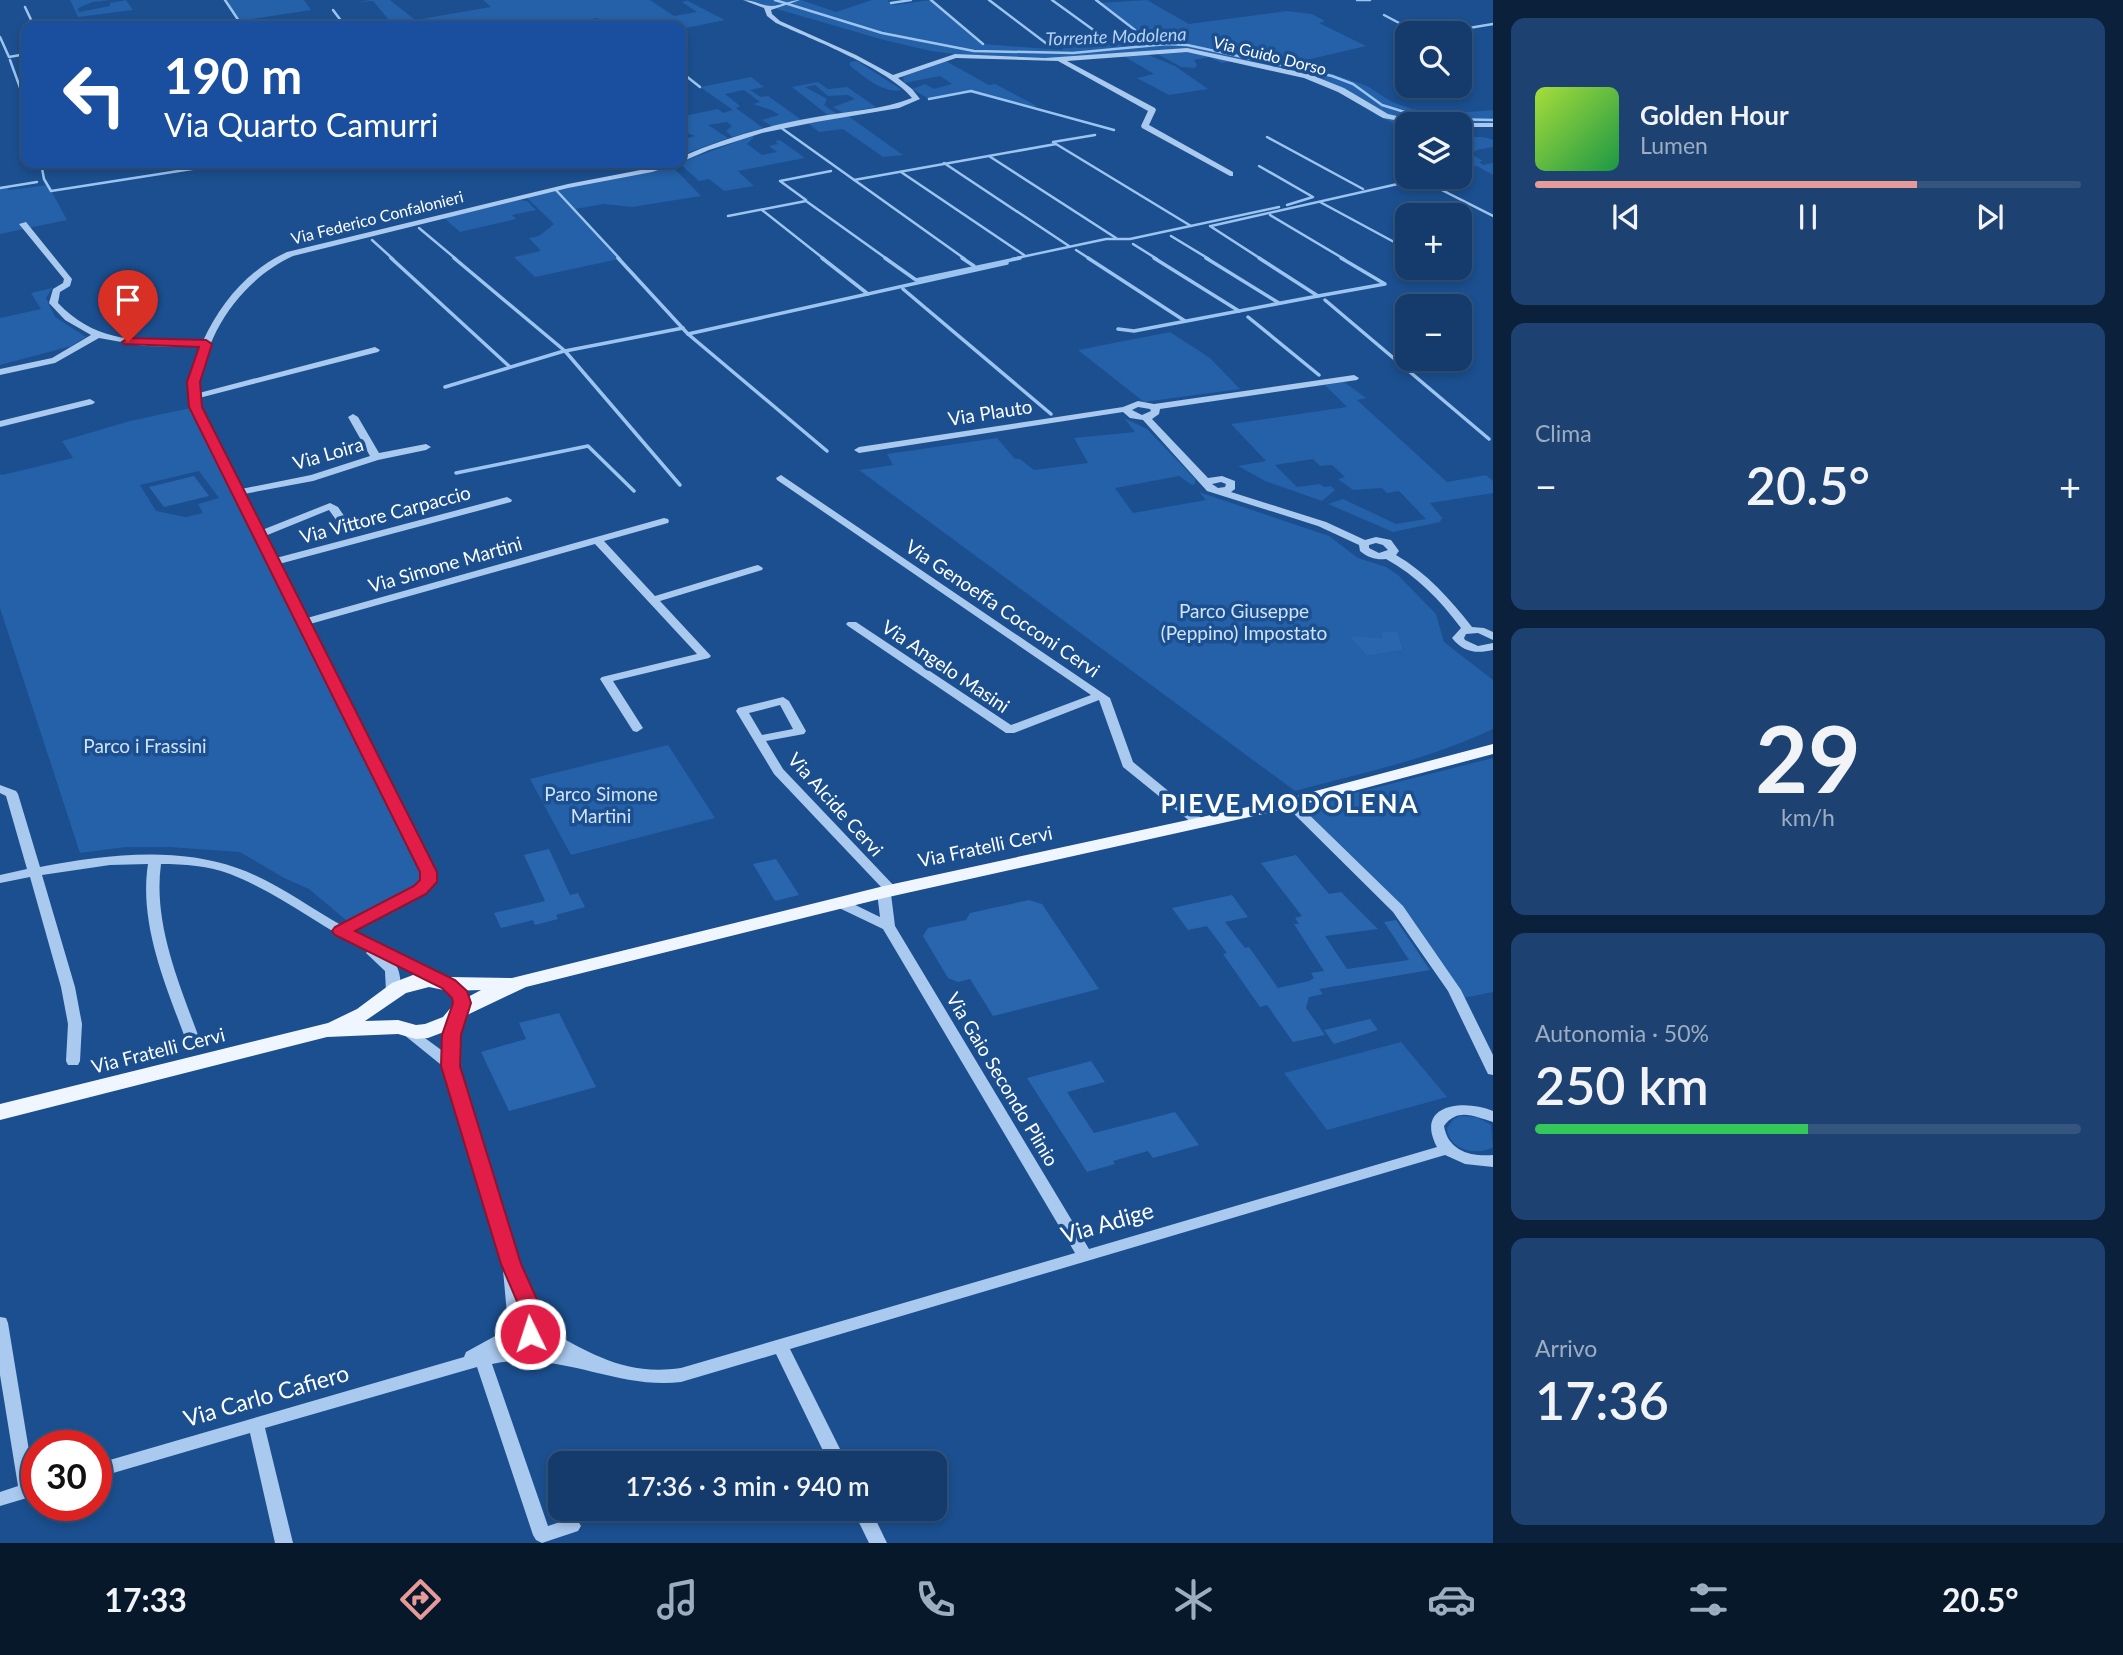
<!DOCTYPE html>
<html lang="it">
<meta charset="utf-8">
<style>
body{margin:0;font-family:Lato,sans-serif;background:#1d4271;color:#f1f3f6;height:100vh;display:flex;flex-direction:column;font-size:26px;white-space:nowrap}
*{box-sizing:border-box;margin:0}
p{font-size:23px;color:#9dadc1}
.icon{flex:none;width:38px;height:38px;fill:none;stroke:currentColor;stroke-width:2;stroke-linecap:round;stroke-linejoin:round}
.map{position:relative;flex:1;overflow:hidden}
.side{display:flex;flex-direction:column;gap:18px;padding:18px;background:#0b203b;width:630px}
.side>*{flex:none}
.guide{position:absolute;left:21px;top:21px;width:665px;height:147px;border-radius:14px;box-shadow:0 4px 10px #0003,0 0 0 2px #33557e;background:#1a4fa0;color:#fff;overflow:hidden}
.buttons{position:absolute;left:1395px;top:21px;display:grid;gap:14px}
.buttons a{display:grid;place-items:center;width:77px;height:77px;border-radius:14px;background:#143b6b;box-shadow:0 4px 10px #0003,0 0 0 2px #33557e;font-size:35px}
.speed{position:absolute;left:21px;top:1430px;display:flex;gap:14px;font-size:35px;font-weight:700;text-align:center}
.speed>*{display:grid;place-content:center;width:91px;height:91px;border-radius:50%;background:#143b6b;box-shadow:0 4px 10px #0003,0 0 0 2px #33557e;line-height:1}
.speed .limit{border:10px solid #d22;background:#fff;color:#111}
.pin{position:absolute;display:grid;place-items:center;width:60px;height:60px;color:#fff;margin:-72px -30px;border-radius:50% 50% 50% 0;rotate:-45deg;box-shadow:0 0 7px #0007}
.pin .icon{rotate:45deg}
.me{position:absolute;width:77px;margin:-38px;rotate:356deg;stroke-linejoin:round;filter:drop-shadow(0 0 5px #0008)}
.turn{display:flex;align-items:center;gap:24px;height:147px;padding:0 28px;font-size:32px}
.turn .icon{width:91px;height:91px;stroke-width:2.5}
.turn b{display:block;font-size:49px;line-height:60px}
.big{font-size:52px;font-weight:600;line-height:1.1}
.side .widget{flex:1;display:flex;flex-direction:column;justify-content:center;gap:10px;min-width:0;padding:0 24px;border-radius:14px;background:#1d4271}
.side .dial{align-items:center;gap:0}
.dial b{font-size:91px;line-height:1}
.song{display:flex;align-items:center;gap:21px}
.cover{width:84px;height:84px;border-radius:10px;background:linear-gradient(135deg,hsl(80 70% 55%),hsl(140 70% 35%))}
.played{height:7px;border-radius:4px;background:linear-gradient(90deg,#e69b98 70%,#33557e 70%)}
.keys{display:flex;justify-content:space-around;direction:ltr}
.heat{display:flex;justify-content:space-between;align-items:center;font-size:38px;direction:ltr}
.charge{height:10px;border-radius:5px;background:linear-gradient(90deg,#34c759 50%,#33557e 0)}
.trip{position:absolute;left:548px;top:1451px;width:399px;height:70px;border-radius:14px;background:#143b6b;box-shadow:0 4px 10px #0003,0 0 0 2px #33557e;font-weight:600;line-height:70px;text-align:center}
.menu{display:flex;height:112px;justify-content:space-around;align-items:center;background:#08182b;color:#9dadc1}
.menu .icon{width:49px;height:49px}
.menu .current{color:#e69b98}
.menu b{font-size:32px;color:#f1f3f6}
main{display:flex;flex:1;min-height:0}
.map>svg:first-child{display:block}
.green{fill:#2461a8;fill-rule:evenodd}
.lines{fill:none;stroke-linecap:round;stroke-linejoin:round}
.stream-far1{stroke:#9cc4f0;stroke-width:2.5}
.stream{stroke:#9cc4f0;stroke-width:3.5}
.building{fill:#2a66ad}
.minor{fill:#a9c9ee;fill-rule:evenodd}
.major{fill:#f0f6ff;fill-rule:evenodd}
.route{fill:#e11d48;stroke:#92132f;stroke-width:2}
.labels{text-anchor:middle;dominant-baseline:central;stroke-width:7;stroke-linejoin:round;paint-order:stroke}
.far-street-label{font-size:16px;fill:#fff;stroke:#1b4f8f}
.far-water-label{font-size:18px;font-style:italic;fill:#b5d3f5;stroke:#1b4f8f}
.street-label{font-size:19px;fill:#fff;stroke:#1b4f8f}
.park-label{font-size:19px;fill:#cfe3fa;stroke:#1b4f8f}
.near-street-label{font-size:23px;fill:#fff;stroke:#1b4f8f}
.district-label{font-size:26px;font-weight:bold;letter-spacing:2px;fill:#fff;stroke:#1b4f8f}
</style>
<main>
<div class="map">
<svg width="1493" height="1543" viewBox="0 0 1493 1543">
<rect width="100%" height="100%" fill="#1b4f8f"/>
<!-- green -->
<g class="green">
<polygon points="70,0 111,0 93,2 78,8 79,12 110,6 110,3 126,0 133,10 78,17"/>
<polygon points="225,0 304,0 311,10 239,21"/>
<polygon points="370,0 390,0 415,20 491,7 483,0 650,0 674,16 697,12 682,2 690,0 688,1 725,20 681,29 681,26 610,26 597,18 555,26 394,26 373,1 357,2"/>
<polygon points="746,0 801,0 836,12 872,0 887,0 894,5 931,0 983,44 1062,50 1065,46 1135,30 1100,3 1147,0 1189,24 1287,11 1312,14 1325,21 1319,23 1366,46 1298,62 1367,86 1392,102 1412,109 1445,114 1493,110 1493,125 1407,124 1406,129 1374,114 1376,113 1341,90 1306,76 1237,60 1222,63 1209,57 1194,60 1197,65 1195,68 1181,67 1154,52 1146,54 1175,66 1208,89 1169,95 1137,78 1154,74 1122,55 1060,60 967,56 931,51 884,40"/>
<polygon points="942,59 989,85 995,84 1037,106 1029,108 963,91 929,99 912,89 925,84 934,89 952,84 940,76 904,83 903,77"/>
<path d="M857,61L902,90C883,94 864,76 850,66V62Z"/>
<path d="M751,77L764,87L750,90L761,97L768,96L803,121L773,127L762,120L779,115C770,108 763,108 753,104L760,102L744,90L725,94L740,106L736,108L763,128L732,137L726,131L732,126L727,122L708,125L728,138L681,155V140L695,136L681,131V119L686,118L684,116L718,109L723,113L733,110L700,87Z"/>
<polygon points="818,82 828,89 847,87 876,107 843,113 833,107 855,99 848,95 828,96 815,85 805,87 827,99 824,105 837,114 829,116 792,87"/>
<polygon points="848,116 903,155 883,157 843,129 819,132 808,123"/>
<path d="M1460,134C1471,140 1482,134 1493,140V147L1477,150L1471,154L1483,161L1479,162L1483,165L1493,163V175L1477,166L1460,169Z"/>
<polygon points="752,136 754,137 747,144 762,155 777,152 769,146 778,144 775,141 780,140 805,158 738,171 754,186 724,191 709,179 699,181 679,163"/>
<polygon points="670,164 701,196 632,207 604,204 575,209 619,259 535,277 514,257 541,251 529,238 539,236 554,224 526,197"/>
<polygon points="48,185 67,220 0,234 0,188 7,187 9,190"/>
<polygon points="518,200 527,201 536,210 512,215 516,219 460,232 444,218"/>
<polygon points="52,288 46,298 55,317 86,337 71,346 0,365 0,318 41,309 31,293"/>
<polygon points="1170,332 1210,358 1240,389 1144,402 1078,350"/>
<polygon points="1344,382 1366,398 1357,400 1447,482 1486,475 1493,481 1493,493 1430,503 1442,518 1440,522 1393,532 1328,504 1343,499 1396,524 1426,519 1399,491 1387,493 1382,488 1353,490 1338,479 1345,477 1332,465 1320,466 1313,459 1275,465 1297,487 1320,484 1324,487 1331,486 1335,490 1322,501 1265,481 1238,466 1266,461 1231,424 1347,407 1325,385"/>
<path d="M195,407L428,882L353,926L309,889L284,878L240,852L169,847H126L80,853L0,608V474L2,475L73,458L62,441L130,421ZM199,471L219,498L198,504L203,513L186,517L156,511L140,485Z"/>
<path d="M1124,418L1147,429L1195,479V484L1192,485L1179,476L1115,488L1133,513L1206,500L1199,492L1329,536L1358,558L1386,567L1398,575L1436,614L1444,642L1493,680V729C1430,759 1362,773 1295,791L859,470L893,465L887,454L997,438L1015,459H1020L1034,470L1088,463L1074,438L1135,432ZM1381,632H1398L1403,650L1367,656L1350,637L1382,638Z"/>
<polygon points="668,745 715,818 571,855 530,779"/>
<polygon points="1493,758 1493,992 1459,999 1398,909 1295,808"/>
<polygon points="1401,1042 1447,1097 1327,1130 1284,1073"/>
<path d="M1460,1116L1477,1117L1491,1125L1493,1147C1476,1157 1448,1149 1447,1128L1454,1119Z"/>
</g>
<g class="lines">
<!-- stream-far1 -->
<g class="stream-far1">
<polyline points="775,0 882,33 974,51 1073,53 1167,44 1187,45 1332,76 1353,84 1382,105 1408,113 1445,119 1493,120"/>
<polyline points="931,0 983,44"/>
<polyline points="989,0 1051,47"/>
<polyline points="1052,0 1099,34"/>
<polyline points="1096,0 1135,30"/>
<polyline points="1357,0 1370,0"/>
<polyline points="891,3 911,0"/>
<polyline points="25,7 34,26"/>
<polyline points="333,10 345,26"/>
<polyline points="1384,15 1418,33"/>
<polyline points="203,26 239,21 225,0"/>
<polyline points="1439,33 1493,24"/>
<polyline points="0,37 9,57 26,54"/>
<polyline points="10,60 26,104"/>
<polyline points="681,72 700,87"/>
<polyline points="681,90 685,89"/>
<polyline points="929,99 971,91 1114,130"/>
<polyline points="780,127 965,259"/>
<polyline points="1267,137 1363,189"/>
<polyline points="1053,142 1095,135"/>
<polyline points="989,156 1116,238"/>
<polyline points="41,163 44,179 51,191 230,163"/>
<polyline points="944,163 1069,246"/>
<polyline points="1259,166 1313,197 1287,205"/>
<polyline points="901,172 1024,255"/>
<polyline points="854,180 1056,144 1191,226"/>
<polyline points="0,188 37,182"/>
<polyline points="555,189 620,259"/>
<polyline points="806,200 780,181 831,171"/>
<polyline points="1320,202 1407,249"/>
<polyline points="762,210 824,259"/>
<polyline points="1270,215 1344,259"/>
<polyline points="728,216 806,201 887,259"/>
<polyline points="1210,226 1261,259"/>
<polyline points="1211,226 1420,179 1493,216"/>
<polyline points="419,228 456,259"/>
<polyline points="1171,236 1209,259"/>
<polyline points="372,240 393,259"/>
<polyline points="1133,244 1157,259"/>
<polyline points="1076,250 1090,259"/>
<polyline points="1012,259 1106,239 1130,239 1279,207"/>
</g>
<!-- stream -->
<g class="stream">
<polyline points="391,258 510,367"/>
<polyline points="454,258 565,351"/>
<polyline points="618,258 688,334 827,451"/>
<polyline points="822,258 868,294"/>
<polyline points="885,258 916,280 1020,258"/>
<polyline points="962,258 974,266"/>
<polyline points="1088,258 1185,321"/>
<polyline points="1154,258 1239,311"/>
<polyline points="1206,258 1279,303"/>
<polyline points="903,289 1051,414"/>
<polyline points="1318,296 1385,284 1341,258"/>
<polyline points="1325,300 1489,439"/>
<polyline points="1248,317 1319,375"/>
<polyline points="1118,329 1134,331 1318,296 1259,258"/>
<polyline points="688,334 1007,263"/>
<polyline points="445,387 564,351"/>
<polyline points="456,473 588,446 634,491"/>
<polyline points="680,485 565,351 683,328"/>
</g>
</g>
<!-- building -->
<g class="building">
<polygon points="194,476 209,496 164,507 149,487"/>
<polygon points="1381,632 1398,632 1403,650 1367,656 1349,636 1382,638"/>
<polygon points="549,849 570,895 578,893 585,907 556,915 558,919 535,925 533,920 501,928 494,913 545,901 524,855"/>
<polygon points="1296,855 1329,894 1341,892 1378,929 1325,936 1347,969 1409,960 1384,922 1396,920 1430,970 1319,989 1323,994 1309,997 1306,1008 1325,1035 1293,1042 1267,1005 1260,1007 1223,954 1227,953 1207,926 1188,930 1172,908 1232,895 1248,917 1225,922 1245,948 1249,947 1278,988 1309,981 1314,978 1311,973 1324,971 1294,924 1299,924 1295,918 1302,916 1261,863"/>
<polygon points="776,859 799,895 775,901 753,864"/>
<polygon points="1029,900 1042,904 1099,989 993,1016 970,979 958,982 948,978 923,936 928,928 966,920 970,913"/>
<polygon points="559,1013 596,1087 509,1111 481,1052 526,1039 519,1023"/>
<polygon points="1370,1019 1378,1030 1334,1044 1324,1030"/>
<polygon points="1091,1061 1105,1082 1067,1092 1094,1133 1175,1112 1199,1145 1153,1158 1148,1151 1113,1161 1115,1164 1087,1172 1027,1078"/>
</g>
<g class="lines">
<!-- minor -->
<g class="minor">
<path d="M743,0C753,0 763,6 771,6C781,6 790,0 800,0L771,10L772,14L780,21L856,55L893,75L955,54L1045,58L1187,48L1309,74L1344,88L1388,114L1432,124H1417L1383,118L1338,92L1304,78L1187,52L1067,61L1155,108L1156,110L1149,125L1233,172V176H1230L1142,128L1141,126L1148,111L1058,61L956,58L898,78L912,89L920,99L899,108L816,122L762,133L709,150L681,162V157C724,138 769,125 816,117C847,111 882,110 912,98C889,69 811,39 776,23L767,16L764,8Z"/>
<polygon points="1460,123 1493,123 1493,127 1460,127 1460,124 1457,124"/>
<path d="M668,163H679L652,172L568,188L293,256C241,280 203,335 199,393L375,347L380,350L378,352L199,398L200,407L241,489L311,475L370,456L348,417L353,414L358,417L379,453L426,444L431,447L426,450L378,460L313,481L244,494L262,530L330,503L338,507L353,529L348,532L344,531L329,510L265,536L276,558L507,497L512,500L511,502L279,564L307,618L664,518L668,519L669,521L668,523L604,541L655,596L754,566L758,565L763,568L762,570L660,601L711,656L709,658L613,681L643,728L637,732L633,731L600,679L602,677L697,654L595,544L310,624L435,872V882L425,893L352,931L442,977L444,980L442,983H432L395,964C401,971 402,988 398,995H388L386,992L385,971L366,953L368,951C321,927 279,893 230,874C209,866 184,864 161,864C153,922 178,981 198,1035L196,1038H186L184,1035C164,981 139,922 148,864L110,865L42,875L75,987L82,1024L80,1061L78,1065H68L66,1061L68,1024L61,987L30,877L0,883V875L27,869L6,796L0,793V785L16,791L18,794L40,867C103,855 175,846 237,868C275,881 307,906 341,925L415,887L422,881L423,872L190,407C189,387 192,367 201,347L144,346L99,338L55,363L0,375V369L52,358L91,335L65,320L49,303L53,289L63,283L64,279L19,224L26,222L72,279L70,286L60,292L58,303C100,347 147,340 203,341C221,302 248,270 287,252L568,184L651,168Z"/>
<path d="M1354,375L1359,378L1357,380L1160,409L1159,414L1152,419L1208,478L1222,476L1235,481V489L1231,492L1326,522L1365,540L1376,537L1391,540L1399,551L1396,555C1427,573 1450,599 1472,627L1484,628L1493,632V640L1478,633L1466,634L1464,638L1465,640L1478,646L1493,643V650C1476,654 1463,652 1452,638L1461,628C1440,600 1417,576 1386,559C1377,560 1368,558 1360,551L1359,545L1318,526L1207,491L1143,420L1130,418L1123,412L859,453L854,450L859,447L1123,407L1138,401L1154,404ZM1138,407L1150,409L1151,411L1142,415L1132,410ZM1221,482L1226,484L1225,487L1218,488L1212,484ZM1376,543L1383,545L1388,550L1379,553L1369,548V545Z"/>
<polygon points="90,399 95,402 93,404 0,427 0,421"/>
<polygon points="781,475 1110,698 1133,762 1205,821 1207,824 1205,827 1197,827 1123,767 1099,700 1014,733 1006,733 848,626 846,624 848,622 856,622 1011,725 1091,695 777,480 776,478"/>
<path d="M783,697L789,701L806,731L804,734L766,741L783,769L898,890L891,894L895,926L1089,1249L1437,1147C1414,1104 1464,1099 1493,1111V1122C1475,1117 1458,1107 1444,1126C1448,1151 1471,1157 1493,1155V1167L1465,1164L1445,1155L790,1349L847,1463H829L776,1354L681,1382C618,1390 556,1349 492,1364L548,1526L572,1518L578,1521L581,1526L578,1531L542,1543L536,1540L533,1535L477,1367L265,1428L293,1543H275L250,1433L96,1478V1464L464,1357L466,1352L497,1335L506,1324L507,1314L503,1270L505,1267L445,1068L398,1030L400,1027H410L444,1052C445,1038 446,1024 452,1012H462L464,1015L459,1035L458,1066L519,1264L532,1290L546,1329C592,1354 625,1376 681,1368L1075,1253L883,929L835,906L833,903L835,900H845L880,917L877,892L882,888L774,774L736,711L738,708ZM780,705L793,729L762,735L749,713ZM523,1313C527,1328 520,1340 506,1346C517,1337 522,1327 523,1313ZM535,1339L557,1351L527,1348Z"/>
<polygon points="1290,799 1294,800 1403,906 1461,990 1493,1055 1493,1075 1488,1074 1486,1070 1448,991 1393,912 1286,806 1284,803 1286,800"/>
<polygon points="0,1317 6,1318 8,1323 34,1481 37,1481 37,1495 0,1506 0,1492 18,1486 0,1375"/>
<polygon points="852,1508 870,1508 887,1543 869,1543"/>
</g>
<!-- major -->
<path class="major" d="M1493,744V754L1290,808L884,898L526,987L467,1015L457,1027L428,1038L416,1039L398,1034L327,1037L0,1120V1104L328,1023L357,1009L392,983L413,975L429,973L449,977L512,978L884,886L1289,798ZM429,987L449,991L481,990L453,1005L443,1017L425,1024L416,1025L398,1020L365,1021L406,993Z"/>
</g>
<!-- route -->
<polygon class="route" points="128,338 206,340 212,344 200,382 202,407 437,872 437,882 426,894 355,931 455,980 467,991 471,1003 461,1035 460,1066 521,1264 540,1306 544,1323 538,1340 530,1343 523,1340 520,1334 523,1323 519,1306 501,1264 441,1066 442,1035 453,1003 452,998 442,988 335,935 332,931 335,927 414,886 420,880 420,872 189,407 187,382 199,347 124,344 122,342"/>
<g class="labels">
<!-- far-street labels -->
<g class="far-street-label">
<text transform="translate(1270 55) rotate(14)">Via Guido Dorso</text>
<text transform="translate(377 217) rotate(-14)">Via Federico Confalonieri</text>
</g>
<!-- far-water labels -->
<g class="far-water-label">
<text transform="translate(1116 36) rotate(-2)">Torrente Modolena</text>
</g>
<!-- street labels -->
<g class="street-label">
<text transform="translate(990 412) rotate(-9)">Via Plauto</text>
<text transform="translate(328 453) rotate(-16)">Via Loira</text>
<text transform="translate(385 514) rotate(-15)">Via Vittore Carpaccio</text>
<text transform="translate(445 564) rotate(-16)">Via Simone Martini</text>
<text transform="translate(1003 608) rotate(34)">Via Genoeffa Cocconi Cervi</text>
<text transform="translate(946 666) rotate(34)">Via Angelo Masini</text>
<text transform="translate(836 804) rotate(48)">Via Alcide Cervi</text>
<text transform="translate(985 846) rotate(-12)">Via Fratelli Cervi</text>
<text transform="translate(158 1050) rotate(-14)">Via Fratelli Cervi</text>
<text transform="translate(1003 1079) rotate(59)">Via Gaio Secondo Plinio</text>
</g>
<!-- park labels -->
<g class="park-label">
<text x="1244" y="610">Parco Giuseppe<tspan x="1244" dy="22">(Peppino) Impostato</tspan></text>
<text x="145" y="745">Parco i Frassini</text>
<text x="601" y="793">Parco Simone<tspan x="601" dy="22">Martini</tspan></text>
</g>
<!-- near-street labels -->
<g class="near-street-label">
<text transform="translate(1107 1222) rotate(-16)">Via Adige</text>
<text transform="translate(266 1395) rotate(-16)">Via Carlo Cafiero</text>
</g>
<!-- district labels -->
<g class="district-label">
<text x="1290" y="803">PIEVE MODOLENA</text>
</g>
</g>
</svg>
<div class="buttons">
<a><svg class="icon" aria-label="search" viewBox="0 0 24 24"><circle cx="10" cy="10" r="6"/><path d="M15 15l6 6"/></svg></a>
<a><svg class="icon" aria-label="layers" viewBox="0 0 24 24"><path d="M12 4l9 5-9 5-9-5zM3 14l9 5 9-5"/></svg></a>
<a>+</a>
<a>−</a>
</div>
<div class="speed"><div class="limit">30</div></div>
<div class="pin" style="left:128px;top:342px;background:#d93025"><svg class="icon" aria-label="arrive" viewBox="0 0 24 24"><path d="M6 21V4h12l-3 4 3 4H6"/></svg></div>
<svg class="me" style="left:530px;top:1334px" viewBox="-20 -20 40 40"><circle r="17" fill="#e11d48" stroke="#fff" stroke-width="3"/><path d="M0-11L8 9 0 5-8 9z" fill="#fff"/></svg>
<div class="trip">17:36 · 3 min · 940 m</div>
<div class="guide">
<div class="turn"><svg class="icon" aria-label="left" viewBox="0 0 24 24"><path d="M17 20v-9H6M10 6l-5 5 5 5"/></svg><div><b>190 m</b>Via Quarto Camurri</div></div>
</div>
</div>
<section class="side">
<div class="widget">
<div class="song"><i class="cover"></i><div><b>Golden Hour</b><p>Lumen</p></div></div>
<div class="played"></div>
<div class="keys"><svg class="icon" aria-label="previous" viewBox="0 0 24 24"><path d="M18 5L8 12l10 7zM5 5v14"/></svg><svg class="icon" aria-label="pause" viewBox="0 0 24 24"><path d="M8 5v14M16 5v14"/></svg><svg class="icon" aria-label="next" viewBox="0 0 24 24"><path d="M6 5l10 7-10 7zM19 5v14"/></svg></div>
</div>
<div class="widget"><p>Clima</p>
<div class="heat"><a>−</a><b class="big">20.5°</b><a>+</a></div>
</div>
<div class="widget dial"><b>29</b><p>km/h</p></div>
<div class="widget"><p>Autonomia · 50%</p><b class="big">250 km</b><div class="charge"></div></div>
<div class="widget"><p>Arrivo</p><b class="big">17:36</b></div>
</section>
</main>
<nav class="menu">
<b>17:33</b>
<svg class="icon current" aria-label="directions" viewBox="0 0 24 24"><path d="M12 3l9 9-9 9-9-9zM9 14v-3h6M13 9l2 2-2 2"/></svg>
<svg class="icon" aria-label="music" viewBox="0 0 24 24"><path d="M9 18V5l10-2v13"/><circle cx="6" cy="18" r="3"/><circle cx="16" cy="16" r="3"/></svg>
<svg class="icon" aria-label="phone" viewBox="0 0 24 24"><path d="M5 4h4l2 5-3 2q2 4 5 5l2-3 5 2v4C11 20 4 13 5 4z"/></svg>
<svg class="icon" aria-label="climate" viewBox="0 0 24 24"><path d="M12 3v18M4 7l16 10M4 17L20 7"/></svg>
<svg class="icon" aria-label="car" viewBox="0 0 24 24"><path d="M5 17H2v-5l4-1 3-4h7l3 4 3 1v5h-3M9 17h6M6 11h13"/><circle cx="7" cy="17" r="2"/><circle cx="17" cy="17" r="2"/></svg>
<svg class="icon" aria-label="filters" viewBox="0 0 24 24"><path d="M4 7h16M4 17h16"/><circle cx="9" cy="7" r="2"/><circle cx="15" cy="17" r="2"/></svg>
<b>20.5°</b>
</nav>
